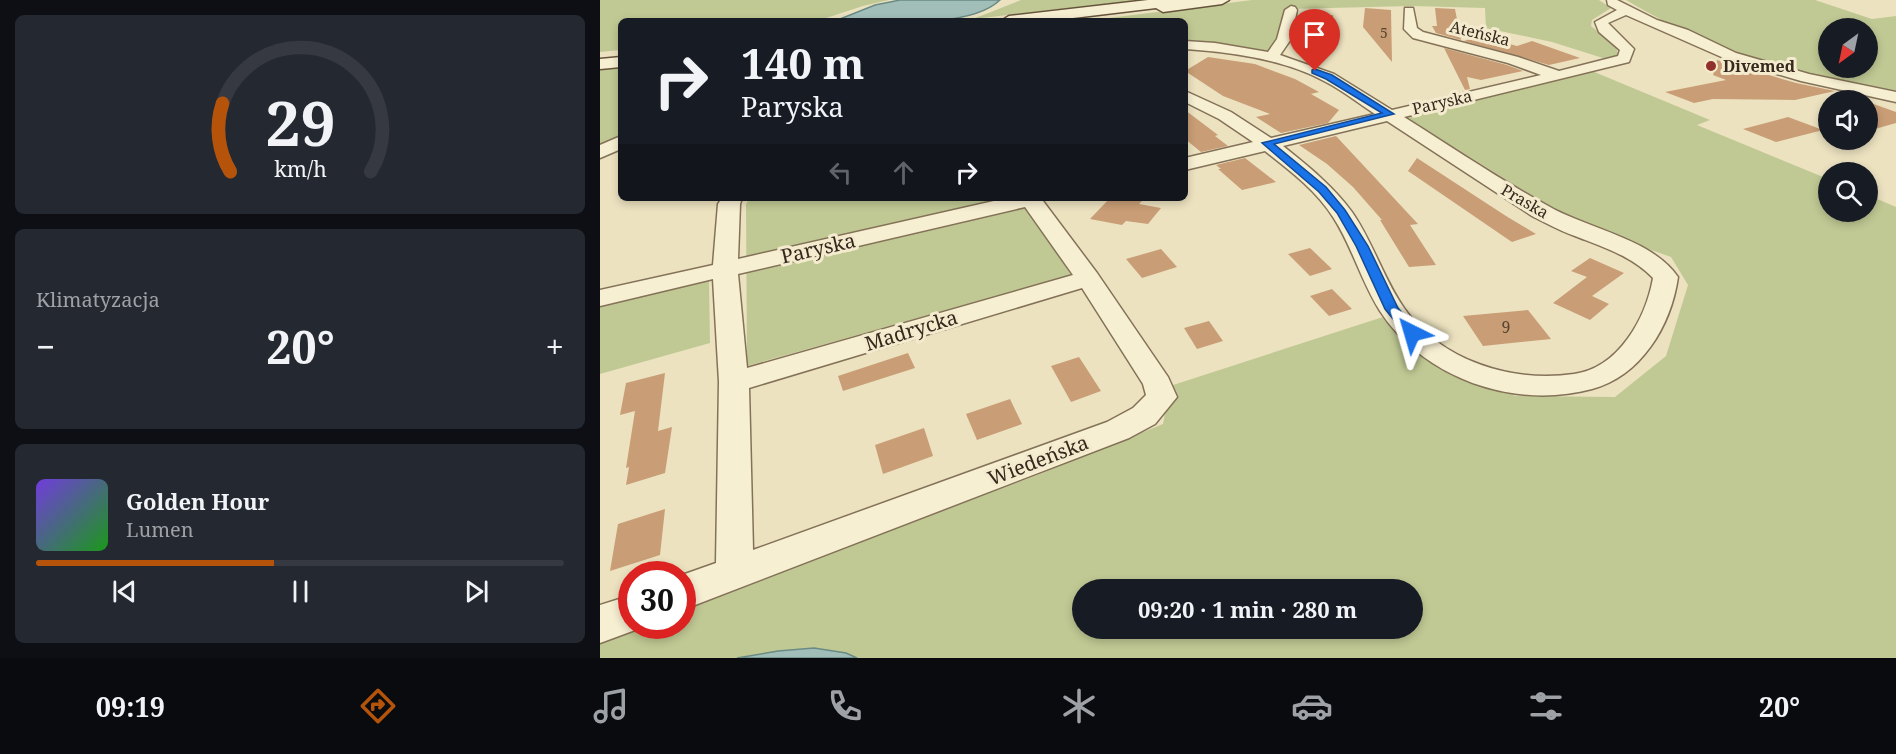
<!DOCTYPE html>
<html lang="pl">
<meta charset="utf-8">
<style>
body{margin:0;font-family:"Noto Serif",serif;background:#242831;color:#f1f3f6;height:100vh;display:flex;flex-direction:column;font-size:22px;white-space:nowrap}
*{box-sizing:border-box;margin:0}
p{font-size:20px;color:#9ea1a6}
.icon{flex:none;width:33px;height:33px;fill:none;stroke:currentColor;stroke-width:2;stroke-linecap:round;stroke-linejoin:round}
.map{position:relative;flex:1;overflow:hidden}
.side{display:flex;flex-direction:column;gap:15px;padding:15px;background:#0d0f14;width:600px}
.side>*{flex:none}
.banner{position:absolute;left:18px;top:18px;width:570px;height:183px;border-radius:9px;box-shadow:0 3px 9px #0003;background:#171b24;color:#f1f3f6;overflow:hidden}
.needle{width:39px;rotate:213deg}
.tools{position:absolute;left:1218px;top:18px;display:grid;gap:12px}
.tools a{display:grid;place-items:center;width:60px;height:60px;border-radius:50%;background:#171b24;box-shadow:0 3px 9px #0003;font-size:30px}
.speed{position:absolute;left:18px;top:561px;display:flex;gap:12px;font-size:30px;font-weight:700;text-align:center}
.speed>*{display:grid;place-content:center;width:78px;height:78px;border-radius:50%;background:#171b24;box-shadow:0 3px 9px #0003;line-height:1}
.speed .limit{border:9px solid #d22;background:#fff;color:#111}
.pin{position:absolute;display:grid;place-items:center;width:51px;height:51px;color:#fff;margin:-62px -26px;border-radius:50% 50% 50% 0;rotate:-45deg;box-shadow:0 0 6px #0007}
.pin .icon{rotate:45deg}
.me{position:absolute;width:66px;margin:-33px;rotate:320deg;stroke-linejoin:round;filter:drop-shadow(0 0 4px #0008)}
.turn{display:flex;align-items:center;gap:21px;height:126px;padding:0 24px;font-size:27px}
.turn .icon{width:78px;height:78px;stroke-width:2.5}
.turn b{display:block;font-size:42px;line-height:51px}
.lanes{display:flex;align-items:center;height:57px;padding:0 24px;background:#0003;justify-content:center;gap:30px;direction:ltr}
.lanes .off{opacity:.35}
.big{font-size:45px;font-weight:700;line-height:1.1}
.side .widget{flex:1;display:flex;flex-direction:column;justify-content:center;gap:9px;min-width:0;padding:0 21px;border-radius:9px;background:#242831}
.side .dial{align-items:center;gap:0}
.dial svg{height:156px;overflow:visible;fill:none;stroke:#363941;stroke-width:7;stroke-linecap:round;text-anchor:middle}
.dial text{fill:#f1f3f6;stroke:none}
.song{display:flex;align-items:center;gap:18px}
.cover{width:72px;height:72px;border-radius:9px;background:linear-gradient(135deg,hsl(260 70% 55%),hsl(120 70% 35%))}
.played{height:6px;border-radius:3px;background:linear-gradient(90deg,#b45309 45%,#363941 45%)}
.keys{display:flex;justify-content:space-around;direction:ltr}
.heat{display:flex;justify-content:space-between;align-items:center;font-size:33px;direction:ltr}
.trip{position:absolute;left:472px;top:579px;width:351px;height:60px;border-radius:30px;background:#171b24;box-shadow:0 3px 9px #0003;font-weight:700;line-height:60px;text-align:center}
.menu{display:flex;height:96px;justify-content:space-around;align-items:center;background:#090b0e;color:#9ea1a6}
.menu .icon{width:42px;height:42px}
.menu .selected{color:#b45309}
.menu b{font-size:27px;color:#f1f3f6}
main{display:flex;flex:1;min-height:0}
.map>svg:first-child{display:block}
.green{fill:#c0c994;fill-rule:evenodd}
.water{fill:#a2beb8;stroke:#6a8b85;stroke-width:1.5}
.building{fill:#c99e76}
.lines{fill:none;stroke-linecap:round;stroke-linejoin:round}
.minor-casing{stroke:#847258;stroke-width:3}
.secondary-casing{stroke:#66533c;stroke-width:3}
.minor{fill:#f7efd2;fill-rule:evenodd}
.secondary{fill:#f7efd2;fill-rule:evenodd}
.route{fill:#1a73e8;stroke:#114b97;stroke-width:1.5}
.poi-dot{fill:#91302a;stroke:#f4ebcf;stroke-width:2}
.labels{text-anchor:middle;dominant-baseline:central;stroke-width:6;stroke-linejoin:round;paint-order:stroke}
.far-number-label{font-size:14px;fill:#594632}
.far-street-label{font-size:16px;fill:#34291c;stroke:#f4ebcf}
.far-poi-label{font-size:16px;font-weight:bold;fill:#34291c;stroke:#f4ebcf;text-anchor:start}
.number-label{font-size:16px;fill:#594632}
.street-label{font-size:20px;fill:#34291c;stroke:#f4ebcf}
</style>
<main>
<section class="side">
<div class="widget dial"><svg viewBox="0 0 100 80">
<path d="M14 69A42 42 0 1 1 86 69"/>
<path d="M14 69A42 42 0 0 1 10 34" stroke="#b45309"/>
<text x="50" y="56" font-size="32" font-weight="700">29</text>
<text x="50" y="72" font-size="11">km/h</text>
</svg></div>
<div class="widget"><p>Klimatyzacja</p>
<div class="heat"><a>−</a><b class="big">20°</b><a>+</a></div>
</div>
<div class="widget">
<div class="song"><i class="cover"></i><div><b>Golden Hour</b><p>Lumen</p></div></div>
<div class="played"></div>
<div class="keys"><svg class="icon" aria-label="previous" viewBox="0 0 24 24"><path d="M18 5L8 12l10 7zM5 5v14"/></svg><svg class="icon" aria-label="pause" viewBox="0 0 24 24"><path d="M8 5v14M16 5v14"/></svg><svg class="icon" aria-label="next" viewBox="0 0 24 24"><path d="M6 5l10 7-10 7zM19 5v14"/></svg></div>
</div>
</section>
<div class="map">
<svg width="1296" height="658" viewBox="0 0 1296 658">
<rect width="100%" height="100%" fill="#ece2c0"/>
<!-- green -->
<g class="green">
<polygon points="0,0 289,0 263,6 217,21 21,21 21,50 0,52"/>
<polygon points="421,0 539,0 373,19"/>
<polygon points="652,0 999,0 1011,8 992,20 991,26 1016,46 1018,55 1006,59 952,42 886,28 885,8 812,6 688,9 671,53 585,43 585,21 485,21"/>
<path d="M1026,0H1215L1272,19L1296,16V96C1199,77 1111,51 1026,0ZM1228,28H1268V68H1228Z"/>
<polygon points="21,67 21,136 0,147 0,69"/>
<path d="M992,71L1110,120L1097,125L1228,179V212H1268V195L1296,207V658H0V635L32,626H82L83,605L435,476L563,424L570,386L786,316L807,343L844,368L915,396L1015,397L1066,356L1088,285L1071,257L976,223L804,116ZM483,590H813V628H483Z"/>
<polygon points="150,198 420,198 471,275 147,366 146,204"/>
<polygon points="109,278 110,343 0,374 0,304"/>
</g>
<!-- water -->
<g class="water">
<path d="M300,0H400C369,30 278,21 235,21L275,5Z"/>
<polygon points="214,648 246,653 257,658 137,658 178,651"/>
</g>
<!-- building -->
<g class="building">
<polygon points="765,8 791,10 792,62 763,27"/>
<polygon points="835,8 855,9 861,40 836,33 832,26 837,26"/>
<polygon points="717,15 733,15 732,37 714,32"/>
<polygon points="879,36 917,46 932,41 980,58 949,65 864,41"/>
<polygon points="844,48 907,65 923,71 881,80 867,77 870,89 865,90"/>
<polygon points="608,57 655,64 695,79 719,92 711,94 739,110 728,123 681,133 656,117 670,114 623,96 585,71"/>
<polygon points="1117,60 1196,83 1235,91 1195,100 1113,99 1094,103 1065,92 1126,80 1113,75"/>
<polygon points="1268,102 1296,112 1296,123 1268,131"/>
<polygon points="585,110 618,135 615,136 628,146 601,152 585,139"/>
<polygon points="1188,117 1223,130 1176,142 1143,129"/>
<polygon points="736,136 818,224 810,225 836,265 809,267 780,220 782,220 753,187 727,164 699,145"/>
<polygon points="645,158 676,182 642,190 618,169 621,169 616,165"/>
<polygon points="817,158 906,216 936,234 912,242 906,238 808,171"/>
<polygon points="510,198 542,201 539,204 561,208 548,224 526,221 522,225 490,219"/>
<polygon points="710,248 732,269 710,276 688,254"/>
<polygon points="561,249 577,267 542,278 526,259"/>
<polygon points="990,258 1024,273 992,296 1009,304 990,320 953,303 987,277 971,271"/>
<polygon points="732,289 752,309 729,316 710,296"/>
<polygon points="928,310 951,339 883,346 863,316"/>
<polygon points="609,321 623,341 597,349 584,328"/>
<polygon points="308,353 315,368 243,391 238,376"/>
<polygon points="479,357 501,391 471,402 451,366"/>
<polygon points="65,373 58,431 72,427 65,473 26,485 29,467 26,468 35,411 20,415 26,383"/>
<polygon points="410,399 422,424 377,440 366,414"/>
<polygon points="324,428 333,456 283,474 275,445"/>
<polygon points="65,509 60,555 10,571 18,524"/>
</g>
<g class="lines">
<!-- minor casing -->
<g class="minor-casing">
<g id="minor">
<path d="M1007,0H1017L1057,20L1088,30L1136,53L1209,74L1296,92V102L1201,81L1126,59L1026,15L1008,23L1034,49L1029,62L804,117C852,147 900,180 950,207C989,229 1052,239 1078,277C1071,326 1041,376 992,389C914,410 823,378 780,311C761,281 752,246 733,217C716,190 689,170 665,151L585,170V158L653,142L619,119L585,102V91L631,112L671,138L775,114C758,103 742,90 724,81C684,59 630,52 585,49V41L615,43L668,52L677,39L685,10L691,6L695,7L697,10L691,39L680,55L734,74L792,110L941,75L908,63L813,38L804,29L805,8H813L817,28L823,32L918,57L959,71L1018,56L1020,50L999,32L995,22L1017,10L1008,5ZM787,121L932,216C946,223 960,231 975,236C1003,247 1032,256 1053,278C1046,318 1019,368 974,374C912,383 841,361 804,308C783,278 773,242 752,212C733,186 708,166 683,146Z"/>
<polygon points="21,136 21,149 0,158 0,145"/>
<path d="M122,198H142L140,204L138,259L407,198H445L443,201L497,273L568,377L577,397L555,424L529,438L82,610V575L116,563L119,382L113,279L0,306V290L113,265L118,204ZM425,207L473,275L147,368L138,274ZM482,288L543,384L546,395L533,408L507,422L153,550L149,388Z"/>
<polygon points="32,595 32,626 46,626 0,643 0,605"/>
</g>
</g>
<!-- secondary casing -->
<g class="secondary-casing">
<g id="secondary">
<polygon points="548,0 629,0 622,4 563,12 556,8 448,21 401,21 409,16"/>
<polygon points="21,57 21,67 0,69 0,59"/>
</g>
</g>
<!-- minor -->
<use href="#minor" class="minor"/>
<!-- secondary -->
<use href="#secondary" class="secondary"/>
</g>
<!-- route -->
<polygon class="route" points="715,69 732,75 794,114 674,144 726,187 745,210 768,246 798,308 819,333 817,336 807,336 785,309 756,246 737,213 719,192 662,143 782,113 726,79 712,73 712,70"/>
<!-- markers -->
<circle class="poi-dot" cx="1111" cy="66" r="6"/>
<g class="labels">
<!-- far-number labels -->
<g class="far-number-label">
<text x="784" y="32">5</text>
</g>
<!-- far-street labels -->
<g class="far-street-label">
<text transform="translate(880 33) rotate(14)">Ateńska</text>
<text transform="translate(842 102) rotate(-13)">Paryska</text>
<text transform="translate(925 201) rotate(30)">Praska</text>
</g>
<!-- far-poi labels -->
<g class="far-poi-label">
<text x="1123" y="66">Divemed</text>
</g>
<!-- number labels -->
<g class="number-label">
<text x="906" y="327">9</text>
</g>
<!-- street labels -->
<g class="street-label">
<text transform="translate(218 248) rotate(-13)">Paryska</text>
<text transform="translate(311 330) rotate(-17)">Madrycka</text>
<text transform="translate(438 460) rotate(-21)">Wiedeńska</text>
</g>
</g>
</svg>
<div class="tools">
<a><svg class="needle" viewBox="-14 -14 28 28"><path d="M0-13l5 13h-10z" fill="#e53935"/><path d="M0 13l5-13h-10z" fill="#9ea1a6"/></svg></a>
<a><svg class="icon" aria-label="sound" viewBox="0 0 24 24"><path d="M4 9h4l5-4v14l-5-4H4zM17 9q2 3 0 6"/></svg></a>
<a><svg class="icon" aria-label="search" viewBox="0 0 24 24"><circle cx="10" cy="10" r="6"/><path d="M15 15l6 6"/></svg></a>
</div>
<div class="speed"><div class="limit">30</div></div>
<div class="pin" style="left:715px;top:71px;background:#d93025"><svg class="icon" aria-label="arrive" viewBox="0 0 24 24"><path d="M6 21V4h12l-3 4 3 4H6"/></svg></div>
<svg class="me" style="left:812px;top:333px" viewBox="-20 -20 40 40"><path d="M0-17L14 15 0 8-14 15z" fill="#1a73e8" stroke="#fff" stroke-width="4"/></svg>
<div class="trip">09:20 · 1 min · 280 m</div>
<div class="banner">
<div class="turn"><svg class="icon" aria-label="right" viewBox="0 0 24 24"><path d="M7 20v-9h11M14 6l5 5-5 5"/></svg><div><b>140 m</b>Paryska</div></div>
<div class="lanes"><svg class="icon off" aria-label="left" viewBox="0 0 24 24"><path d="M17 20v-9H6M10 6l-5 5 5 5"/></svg><svg class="icon off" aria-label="ahead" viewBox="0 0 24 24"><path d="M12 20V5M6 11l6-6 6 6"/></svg><svg class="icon" aria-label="right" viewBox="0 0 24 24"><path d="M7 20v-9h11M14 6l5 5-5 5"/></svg></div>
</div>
</div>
</main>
<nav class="menu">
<b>09:19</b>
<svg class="icon selected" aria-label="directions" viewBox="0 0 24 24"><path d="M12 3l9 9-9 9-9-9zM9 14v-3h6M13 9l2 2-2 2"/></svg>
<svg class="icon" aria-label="music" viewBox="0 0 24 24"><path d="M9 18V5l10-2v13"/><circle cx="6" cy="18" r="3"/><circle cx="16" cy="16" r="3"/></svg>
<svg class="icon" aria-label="phone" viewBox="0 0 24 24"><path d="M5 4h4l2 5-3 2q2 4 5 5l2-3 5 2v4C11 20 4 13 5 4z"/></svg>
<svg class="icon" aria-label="climate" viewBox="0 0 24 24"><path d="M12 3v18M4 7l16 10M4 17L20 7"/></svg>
<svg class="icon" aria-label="car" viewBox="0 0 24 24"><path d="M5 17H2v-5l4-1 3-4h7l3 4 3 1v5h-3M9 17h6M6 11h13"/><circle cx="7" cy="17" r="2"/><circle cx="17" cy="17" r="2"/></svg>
<svg class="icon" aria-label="filters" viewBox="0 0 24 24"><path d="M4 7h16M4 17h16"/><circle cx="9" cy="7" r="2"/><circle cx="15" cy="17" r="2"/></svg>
<b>20°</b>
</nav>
